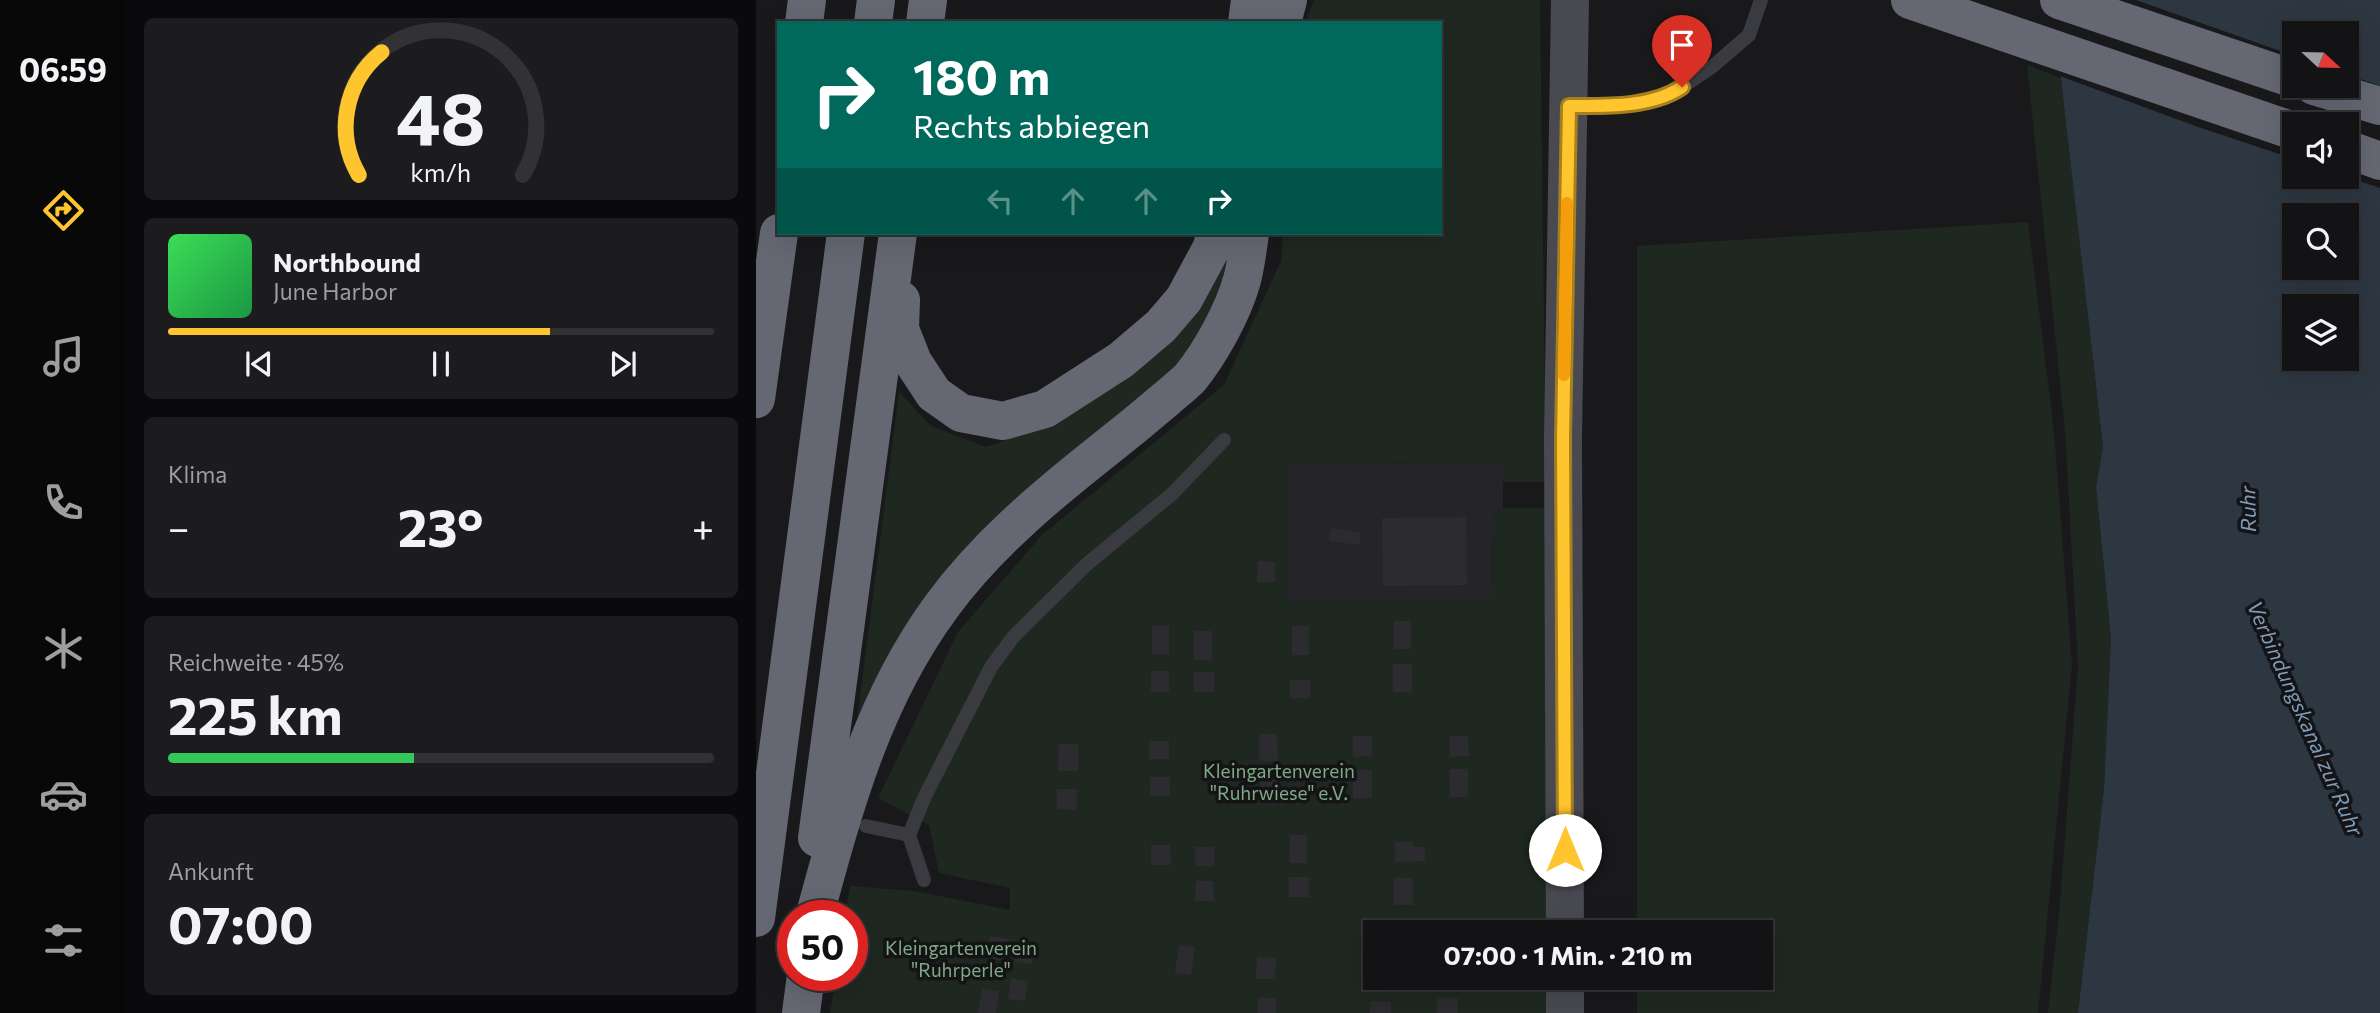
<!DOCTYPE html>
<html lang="de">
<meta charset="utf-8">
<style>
body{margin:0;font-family:Commissioner,sans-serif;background:#1c1c1e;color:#f1f3f6;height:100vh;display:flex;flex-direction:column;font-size:26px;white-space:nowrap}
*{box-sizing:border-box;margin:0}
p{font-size:23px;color:#9d9ea0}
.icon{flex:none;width:38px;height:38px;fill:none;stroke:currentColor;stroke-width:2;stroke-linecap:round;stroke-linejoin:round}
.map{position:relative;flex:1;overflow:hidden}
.side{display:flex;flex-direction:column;gap:18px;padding:18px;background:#0a0a0c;width:630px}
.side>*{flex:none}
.top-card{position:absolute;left:21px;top:21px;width:665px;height:214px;border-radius:0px;box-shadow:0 7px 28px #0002,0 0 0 2px #323234;background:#00695c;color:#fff;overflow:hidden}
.needle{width:46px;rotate:112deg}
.controls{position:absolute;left:1526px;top:21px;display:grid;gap:14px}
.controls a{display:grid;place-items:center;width:77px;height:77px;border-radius:0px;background:#131315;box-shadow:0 7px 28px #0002,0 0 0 2px #323234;font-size:35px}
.speed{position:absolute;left:21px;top:900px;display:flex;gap:14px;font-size:35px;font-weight:700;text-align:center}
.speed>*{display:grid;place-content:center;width:91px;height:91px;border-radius:50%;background:#131315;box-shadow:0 7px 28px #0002,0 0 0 2px #323234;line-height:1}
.speed .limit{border:10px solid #d22;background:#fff;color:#111}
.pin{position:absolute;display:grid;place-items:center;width:60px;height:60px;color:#fff;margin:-72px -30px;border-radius:50% 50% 50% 0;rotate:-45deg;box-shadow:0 0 7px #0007}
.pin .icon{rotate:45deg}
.me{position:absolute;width:77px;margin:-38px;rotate:0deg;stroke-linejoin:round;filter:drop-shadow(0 0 5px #0008)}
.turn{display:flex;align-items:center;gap:24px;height:147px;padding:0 21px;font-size:32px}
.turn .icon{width:91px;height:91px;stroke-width:2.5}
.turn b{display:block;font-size:49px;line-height:60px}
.lanes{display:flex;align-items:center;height:66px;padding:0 21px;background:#0003;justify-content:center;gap:35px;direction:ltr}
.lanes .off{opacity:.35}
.big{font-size:52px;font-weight:700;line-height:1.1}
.side .card{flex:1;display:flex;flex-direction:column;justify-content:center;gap:10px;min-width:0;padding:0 24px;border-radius:10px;background:#1c1c1e}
.side .dial{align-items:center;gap:0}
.dial svg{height:182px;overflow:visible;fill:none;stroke:#323234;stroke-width:7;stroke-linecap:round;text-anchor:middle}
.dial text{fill:#f1f3f6;stroke:none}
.song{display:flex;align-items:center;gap:21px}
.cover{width:84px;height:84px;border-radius:10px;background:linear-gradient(135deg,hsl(130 70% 55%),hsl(140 70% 35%))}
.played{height:7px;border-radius:4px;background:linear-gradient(90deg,#ffc52e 70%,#323234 70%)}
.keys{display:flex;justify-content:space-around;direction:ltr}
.heat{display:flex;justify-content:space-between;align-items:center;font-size:38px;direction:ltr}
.charge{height:10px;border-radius:5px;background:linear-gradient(90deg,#34c759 45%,#323234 0)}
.trip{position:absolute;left:607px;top:920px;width:410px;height:70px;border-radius:0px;background:#131315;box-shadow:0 7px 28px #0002,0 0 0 2px #323234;font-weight:700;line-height:70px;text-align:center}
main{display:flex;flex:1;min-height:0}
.menu{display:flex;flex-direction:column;width:126px;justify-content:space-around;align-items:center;background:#080808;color:#9d9ea0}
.menu .icon{width:49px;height:49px}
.menu .active{color:#ffc52e}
.menu b{font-size:32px;color:#f1f3f6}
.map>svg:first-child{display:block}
.built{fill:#252529}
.green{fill:#1e2820}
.water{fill:#2d3742;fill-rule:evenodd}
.pier{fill:#19191c}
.building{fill:#2c2c30}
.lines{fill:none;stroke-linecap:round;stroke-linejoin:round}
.service{stroke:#3a3b41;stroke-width:14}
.secondary{stroke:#484951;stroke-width:38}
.motorway{stroke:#656873;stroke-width:38}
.route-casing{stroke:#a6801e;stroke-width:18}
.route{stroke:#ffc52e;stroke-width:12}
.slow{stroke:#f59e0b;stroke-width:12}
.labels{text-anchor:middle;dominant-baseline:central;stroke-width:7;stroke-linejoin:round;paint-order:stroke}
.park-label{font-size:19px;fill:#80a985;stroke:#141417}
.water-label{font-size:21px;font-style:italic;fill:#7f9bba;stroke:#141417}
</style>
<main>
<nav class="menu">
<b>06:59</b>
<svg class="icon active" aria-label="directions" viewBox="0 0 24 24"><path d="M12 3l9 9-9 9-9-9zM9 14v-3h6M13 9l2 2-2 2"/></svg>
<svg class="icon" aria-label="music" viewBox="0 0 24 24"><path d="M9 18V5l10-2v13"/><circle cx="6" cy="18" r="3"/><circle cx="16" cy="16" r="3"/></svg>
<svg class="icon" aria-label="phone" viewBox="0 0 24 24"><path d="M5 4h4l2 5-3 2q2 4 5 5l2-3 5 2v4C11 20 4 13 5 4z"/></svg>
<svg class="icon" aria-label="climate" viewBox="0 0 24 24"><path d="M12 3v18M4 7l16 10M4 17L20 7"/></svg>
<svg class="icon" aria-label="car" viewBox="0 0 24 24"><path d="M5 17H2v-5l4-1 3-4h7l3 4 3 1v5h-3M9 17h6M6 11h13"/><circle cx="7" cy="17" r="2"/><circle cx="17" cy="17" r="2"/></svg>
<svg class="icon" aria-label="filters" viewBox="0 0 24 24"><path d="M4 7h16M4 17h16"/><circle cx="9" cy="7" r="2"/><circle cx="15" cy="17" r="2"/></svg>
</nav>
<section class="side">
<div class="card dial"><svg viewBox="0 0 100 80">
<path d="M14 69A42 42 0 1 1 86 69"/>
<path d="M14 69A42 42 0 0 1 24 15" stroke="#ffc52e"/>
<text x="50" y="56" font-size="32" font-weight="700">48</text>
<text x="50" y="72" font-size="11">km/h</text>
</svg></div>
<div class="card">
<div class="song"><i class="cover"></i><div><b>Northbound</b><p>June Harbor</p></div></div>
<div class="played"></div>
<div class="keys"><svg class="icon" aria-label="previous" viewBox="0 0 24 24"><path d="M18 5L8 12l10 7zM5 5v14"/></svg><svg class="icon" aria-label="pause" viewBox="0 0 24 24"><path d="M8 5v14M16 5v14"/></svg><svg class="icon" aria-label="next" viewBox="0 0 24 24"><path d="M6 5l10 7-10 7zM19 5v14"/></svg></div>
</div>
<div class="card"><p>Klima</p>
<div class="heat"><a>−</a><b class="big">23°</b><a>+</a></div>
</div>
<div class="card"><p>Reichweite · 45%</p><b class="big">225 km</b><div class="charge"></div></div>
<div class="card"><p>Ankunft</p><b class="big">07:00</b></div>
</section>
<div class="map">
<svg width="1624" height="1013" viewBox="0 0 1624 1013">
<rect width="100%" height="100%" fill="#19191c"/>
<!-- built -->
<polygon class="built" points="747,463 747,508 737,513 736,601 530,601 531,464"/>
<!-- green -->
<g class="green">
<polygon points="558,0 784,0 790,482 747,482 747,463 532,464 531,601 736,601 737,513 747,508 789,508 792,933 620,933 620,978 792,978 792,1013 74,1013 80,975 96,975 96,915 89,915 94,886 158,891 254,910 254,888 183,873 173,825 122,798 202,632 286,535 468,385 525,261 527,233 684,233 684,23 549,23"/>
<polygon points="1271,65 1305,78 1347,447 1340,488 1355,638 1348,789 1322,1013 1292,1013 1304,903 1322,665 1309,430"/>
<polygon points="1272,222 1298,431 1316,665 1282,1013 881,1013 881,978 1004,978 1004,933 881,933 881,246"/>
<polygon points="478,233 468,289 439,345 100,729 143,392 175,426 230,447 304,421"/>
</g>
<!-- water -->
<path class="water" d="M1296,0H1624V1013H1322L1348,789L1355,638L1340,487L1347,447ZM1538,33H1591V86H1538ZM1538,124H1591V177H1538ZM1538,215H1591V268H1538ZM1538,306H1591V359H1538Z"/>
<!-- pier -->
<polygon class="pier" points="1292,0 1380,0 1538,56 1538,86 1591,86 1591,74 1624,86 1624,188 1591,177 1591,124 1538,124 1538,159 1442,127 1301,75"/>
<!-- building -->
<g class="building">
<polygon points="710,517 711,585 627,586 626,518"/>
<polygon points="575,528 605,533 603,545 573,541"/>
<polygon points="502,561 519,562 519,582 501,582"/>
<rect x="638" y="621" width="17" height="28"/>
<rect x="396" y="626" width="17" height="28"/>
<rect x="536" y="626" width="17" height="29"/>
<rect x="438" y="631" width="18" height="29"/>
<rect x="637" y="664" width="19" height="28"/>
<rect x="395" y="671" width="18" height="21"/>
<rect x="438" y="672" width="20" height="20"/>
<rect x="534" y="680" width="20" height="18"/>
<polygon points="503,734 521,734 522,761 503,761"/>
<polygon points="597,736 616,736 616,756 597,757"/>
<polygon points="694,736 712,736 713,756 694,757"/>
<rect x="393" y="741" width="20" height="18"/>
<polygon points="303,744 322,744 322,771 302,771"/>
<rect x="694" y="769" width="18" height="28"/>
<rect x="597" y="770" width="19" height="28"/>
<rect x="504" y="776" width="18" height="28"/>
<rect x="394" y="777" width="20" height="19"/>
<polygon points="301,789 321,789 321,810 301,809"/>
<rect x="534" y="835" width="17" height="28"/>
<polygon points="639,842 657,842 657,847 669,847 669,861 639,862"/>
<polygon points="395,845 414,845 415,865 395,865"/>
<rect x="439" y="847" width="19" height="19"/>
<rect x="533" y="877" width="20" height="20"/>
<rect x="638" y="878" width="19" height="27"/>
<polygon points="440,881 457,881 458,901 439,901"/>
<polygon points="234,936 253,939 250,961 231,958"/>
<polygon points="262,940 279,943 276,964 259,962"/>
<polygon points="423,945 439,947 435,975 419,973"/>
<polygon points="501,957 520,958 519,979 500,979"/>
<polygon points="615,962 620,962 620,978 637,978 637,983 615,983"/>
<polygon points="255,978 272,981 269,1001 252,999"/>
<polygon points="226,989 243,991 240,1013 222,1013"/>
<polygon points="681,997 702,998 702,1013 681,1013"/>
<rect x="502" y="998" width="18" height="15"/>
<polygon points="614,1001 635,1002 635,1013 614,1013"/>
</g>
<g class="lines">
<!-- service -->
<g class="service">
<polyline points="815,106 847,106 910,98 957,66 993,35 1005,0"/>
<polyline points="110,826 153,835 168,880"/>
<polyline points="153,835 169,796 235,667 258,636 331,564 416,494 468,440"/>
</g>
<!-- secondary -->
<g class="secondary">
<polyline points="809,933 807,439 814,0"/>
<polyline points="809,1013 809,978"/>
</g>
<!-- motorway -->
<g class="motorway">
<polyline points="1154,0 1538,131"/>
<polyline points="1303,0 1538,79"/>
<polyline points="48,23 51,0"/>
<polyline points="117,23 120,0"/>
<polyline points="169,23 172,0"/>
<polyline points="491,23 494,0"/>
<polyline points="526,23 532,0"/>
<polyline points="1558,86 1624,106"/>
<polyline points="1591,149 1624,161"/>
<polyline points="145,300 144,329 157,362 178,394 205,413 247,421 289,409 365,360 405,326 428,299 456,247 459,233"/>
<polyline points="0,399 23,233"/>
<polyline points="61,838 142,233"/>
<path d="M59,914C89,804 117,700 185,607C229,547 286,499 344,453C367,435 389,417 410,399C418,392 427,385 434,378C455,352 477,312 486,280C490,265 492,248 494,233"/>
<polyline points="0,918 90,233"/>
<polyline points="45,1013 50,975"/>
</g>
</g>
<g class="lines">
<!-- route casing -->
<g class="route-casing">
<path id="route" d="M809,850L807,439L813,106C849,106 895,108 926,87"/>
</g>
<!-- route -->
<use href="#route" class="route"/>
<!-- slow -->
<polyline class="slow" points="808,375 811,203"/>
</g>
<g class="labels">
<!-- park labels -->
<g class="park-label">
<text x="523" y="770">Kleingartenverein<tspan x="523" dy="22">"Ruhrwiese" e.V.</tspan></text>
<text x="205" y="947">Kleingartenverein<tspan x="205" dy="22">"Ruhrperle"</tspan></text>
</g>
<!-- water labels -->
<g class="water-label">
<text transform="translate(1491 509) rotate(-91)">Ruhr</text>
<text transform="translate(1550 718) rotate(66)">Verbindungskanal zur Ruhr</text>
</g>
</g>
</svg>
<div class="controls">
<a><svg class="needle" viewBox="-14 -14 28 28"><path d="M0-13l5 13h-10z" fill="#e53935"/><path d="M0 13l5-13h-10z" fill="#9d9ea0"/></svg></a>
<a><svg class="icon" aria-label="sound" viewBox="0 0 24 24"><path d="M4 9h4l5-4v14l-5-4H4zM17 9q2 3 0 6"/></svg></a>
<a><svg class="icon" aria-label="search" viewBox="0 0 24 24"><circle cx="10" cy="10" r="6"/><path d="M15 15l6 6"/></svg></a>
<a><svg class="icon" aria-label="layers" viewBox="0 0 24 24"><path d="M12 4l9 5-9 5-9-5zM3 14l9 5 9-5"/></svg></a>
</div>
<div class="speed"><div class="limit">50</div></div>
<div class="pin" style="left:926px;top:87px;background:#d93025"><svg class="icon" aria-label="arrive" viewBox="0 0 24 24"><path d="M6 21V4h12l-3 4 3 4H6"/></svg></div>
<svg class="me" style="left:809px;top:850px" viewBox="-20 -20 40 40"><circle r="19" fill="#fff"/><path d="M0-13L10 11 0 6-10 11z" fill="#ffc52e"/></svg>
<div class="trip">07:00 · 1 Min. · 210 m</div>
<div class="top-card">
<div class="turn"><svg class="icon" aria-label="right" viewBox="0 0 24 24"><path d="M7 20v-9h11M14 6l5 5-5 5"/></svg><div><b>180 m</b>Rechts abbiegen</div></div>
<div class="lanes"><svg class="icon off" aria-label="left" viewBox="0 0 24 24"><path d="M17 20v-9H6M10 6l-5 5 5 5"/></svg><svg class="icon off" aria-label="ahead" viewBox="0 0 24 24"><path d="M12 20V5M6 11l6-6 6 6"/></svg><svg class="icon off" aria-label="ahead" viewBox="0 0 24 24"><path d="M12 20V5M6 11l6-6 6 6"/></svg><svg class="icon" aria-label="right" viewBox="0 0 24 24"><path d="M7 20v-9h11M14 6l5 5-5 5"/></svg></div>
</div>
</div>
</main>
